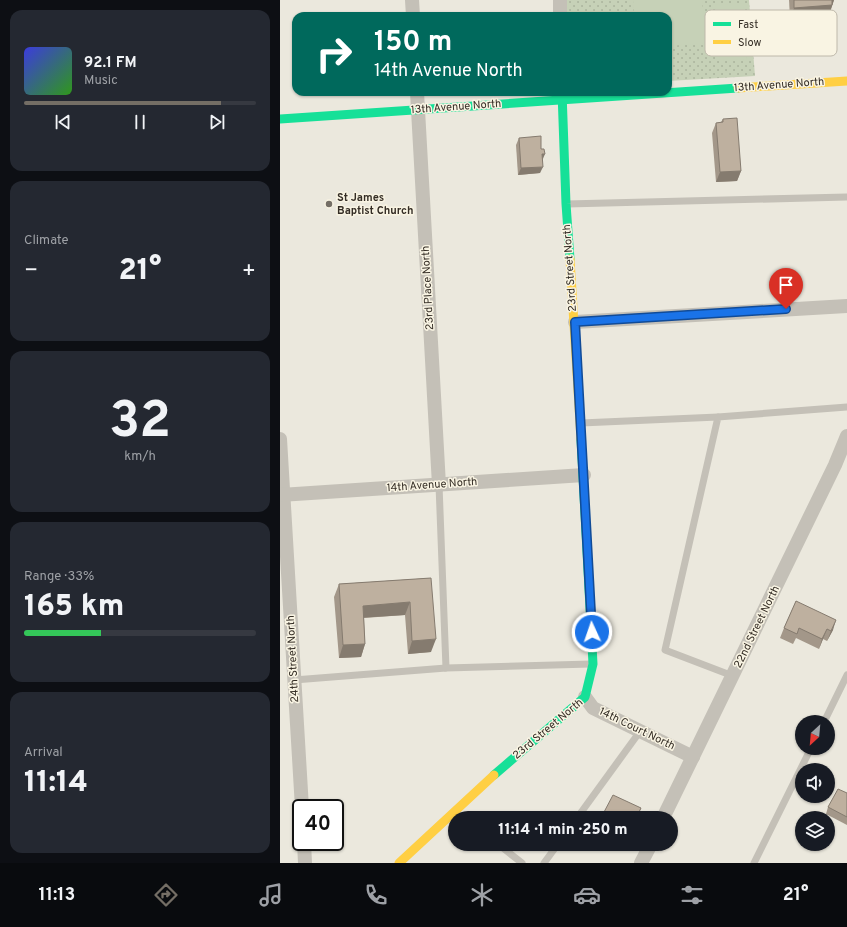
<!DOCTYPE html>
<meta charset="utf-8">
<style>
body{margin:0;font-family:Overpass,sans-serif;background:#242831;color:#f1f3f6;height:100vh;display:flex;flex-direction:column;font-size:15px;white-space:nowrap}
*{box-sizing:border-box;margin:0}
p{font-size:13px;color:#9ea1a6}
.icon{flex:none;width:22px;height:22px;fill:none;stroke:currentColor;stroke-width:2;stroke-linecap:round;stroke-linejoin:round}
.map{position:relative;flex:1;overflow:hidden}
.side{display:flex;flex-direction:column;gap:10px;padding:10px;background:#0d0f14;width:280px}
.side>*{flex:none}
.guide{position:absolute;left:12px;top:12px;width:380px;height:84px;border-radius:12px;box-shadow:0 1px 3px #0004;background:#00695c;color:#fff;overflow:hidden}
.needle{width:26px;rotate:206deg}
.tools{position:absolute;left:515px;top:715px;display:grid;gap:8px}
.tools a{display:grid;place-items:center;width:40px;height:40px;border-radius:50%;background:#171b24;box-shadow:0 1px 3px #0004;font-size:20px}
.speed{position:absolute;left:12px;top:799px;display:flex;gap:8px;font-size:20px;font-weight:700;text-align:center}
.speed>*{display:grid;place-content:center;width:52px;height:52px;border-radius:50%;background:#171b24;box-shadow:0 1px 3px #0004;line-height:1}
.speed .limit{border:2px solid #111;border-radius:6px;background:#fff;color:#111}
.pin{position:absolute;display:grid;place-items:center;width:34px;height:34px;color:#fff;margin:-41px -17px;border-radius:50% 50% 50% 0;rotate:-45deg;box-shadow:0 0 4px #0007}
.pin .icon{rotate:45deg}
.me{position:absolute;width:44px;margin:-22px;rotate:357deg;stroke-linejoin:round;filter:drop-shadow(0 0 3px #0008)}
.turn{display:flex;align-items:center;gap:14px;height:84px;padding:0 16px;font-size:18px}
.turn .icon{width:52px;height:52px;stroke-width:2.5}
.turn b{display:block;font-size:28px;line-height:34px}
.big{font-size:30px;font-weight:800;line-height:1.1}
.side .tile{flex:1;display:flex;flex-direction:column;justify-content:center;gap:6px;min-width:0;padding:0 14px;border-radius:12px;background:#242831}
.side .dial{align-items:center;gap:0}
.dial b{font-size:52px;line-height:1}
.song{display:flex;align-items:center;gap:12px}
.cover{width:48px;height:48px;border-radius:6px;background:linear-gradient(135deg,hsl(240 70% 55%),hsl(110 70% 35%))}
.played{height:4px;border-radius:2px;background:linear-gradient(90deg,#746e65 85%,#363941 85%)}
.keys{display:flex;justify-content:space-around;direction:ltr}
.heat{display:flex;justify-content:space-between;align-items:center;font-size:22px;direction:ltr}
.charge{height:6px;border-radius:3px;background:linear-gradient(90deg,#34c759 33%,#363941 0)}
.trip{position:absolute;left:168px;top:811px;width:230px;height:40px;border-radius:20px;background:#171b24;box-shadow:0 1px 3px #0004;font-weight:800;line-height:40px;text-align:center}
.dock{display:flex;height:64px;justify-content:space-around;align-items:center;background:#090b0e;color:#9ea1a6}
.dock .icon{width:28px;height:28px}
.dock .current{color:#746e65}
.dock b{font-size:18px;color:#f1f3f6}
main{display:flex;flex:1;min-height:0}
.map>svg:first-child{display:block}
.grass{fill:url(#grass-dots)}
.garden{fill:#c6d1b7}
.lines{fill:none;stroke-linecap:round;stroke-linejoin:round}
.lane{stroke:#c4c0b7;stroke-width:7}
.street{stroke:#c4c0b7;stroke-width:14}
.fast{stroke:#16e098;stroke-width:9}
.slow{stroke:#ffcf43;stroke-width:9}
.wall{fill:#a39789}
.shaded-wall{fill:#857b6f}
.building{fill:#beb09f;stroke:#857b6f}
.route-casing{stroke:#114b97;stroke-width:10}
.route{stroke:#1a73e8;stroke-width:7}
.poi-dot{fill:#746e65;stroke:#f9f4e3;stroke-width:1.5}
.labels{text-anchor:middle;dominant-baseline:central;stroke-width:3;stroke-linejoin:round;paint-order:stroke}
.street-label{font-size:11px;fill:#342d25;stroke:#f9f4e3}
.poi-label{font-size:11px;font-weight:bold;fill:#342d25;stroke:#f9f4e3;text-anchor:start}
.key{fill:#f9f4e3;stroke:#beb8aa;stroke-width:1}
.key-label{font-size:11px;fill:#342d25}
</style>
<main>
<section class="side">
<div class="tile">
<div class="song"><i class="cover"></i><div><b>92.1 FM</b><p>Music</p></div></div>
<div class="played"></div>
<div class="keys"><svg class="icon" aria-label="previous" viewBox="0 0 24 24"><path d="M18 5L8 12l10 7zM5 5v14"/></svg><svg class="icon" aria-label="pause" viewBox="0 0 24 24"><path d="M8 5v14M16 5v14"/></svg><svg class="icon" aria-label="next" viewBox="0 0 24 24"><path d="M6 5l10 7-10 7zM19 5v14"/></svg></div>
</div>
<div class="tile"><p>Climate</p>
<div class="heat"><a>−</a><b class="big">21°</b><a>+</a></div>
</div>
<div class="tile dial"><b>32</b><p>km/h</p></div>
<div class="tile"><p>Range · 33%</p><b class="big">165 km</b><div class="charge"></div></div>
<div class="tile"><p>Arrival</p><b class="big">11:14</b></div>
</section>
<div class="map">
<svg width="567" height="863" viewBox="0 0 567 863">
<defs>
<pattern id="grass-dots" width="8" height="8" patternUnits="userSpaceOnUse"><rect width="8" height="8" fill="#c6d1b7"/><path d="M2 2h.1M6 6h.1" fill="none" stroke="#abb49d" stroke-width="1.8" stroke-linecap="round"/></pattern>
</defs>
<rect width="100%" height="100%" fill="#ebe8dd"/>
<!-- grass -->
<polygon class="grass" points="280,0 469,0 475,76 388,81 388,16 280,16"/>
<!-- garden -->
<g class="garden">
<polygon points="353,0 422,0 426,43 388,46 388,16 354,16"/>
<polygon points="463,3 467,59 440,61 435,5"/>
</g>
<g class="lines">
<!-- lane -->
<g class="lane">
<polyline points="287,204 567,197"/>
<polyline points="301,423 438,417"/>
<polyline points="159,485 166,668"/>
<polyline points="453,676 385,650 438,417 567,407"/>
<polyline points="14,680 166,668 311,664"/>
<polyline points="544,722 567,675"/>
<polyline points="297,818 361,730"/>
<polyline points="218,844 242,863"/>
<polyline points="264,863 278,844"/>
<polyline points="474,863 531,748"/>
</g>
<!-- street -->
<g class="street">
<polyline points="132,0 133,16"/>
<polyline points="280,0 280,16"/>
<polyline points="137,92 159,485"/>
<polyline points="295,322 567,306"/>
<polyline points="0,439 22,808"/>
<polyline points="0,495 304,475"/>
<polyline points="305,697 313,708 413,757"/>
<polyline points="383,818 555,465 567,436"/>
<polyline points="24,842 25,863"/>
<polyline points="361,863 371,844"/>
</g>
<!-- fast -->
<g class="fast">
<polyline points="282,92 286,204 290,259"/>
<polyline points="0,119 458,88"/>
<polyline points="214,775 305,697 313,664 301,439"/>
</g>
<!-- slow -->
<g class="slow">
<polyline points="458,88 567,81"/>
<polyline points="290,259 301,439"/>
<polyline points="119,863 214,775"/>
</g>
</g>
<!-- wall -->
<g class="wall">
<polygon points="509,0 554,0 549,15 510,18"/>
<polygon points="443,119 461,171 457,181 436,182 432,133 436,123 441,122"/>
<polygon points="239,138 262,161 260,173 238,175 236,145"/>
<polygon points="151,578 151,652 128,654 125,615 84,618 85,644 81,657 59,658 54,597 59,584"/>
<polygon points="516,601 553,630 547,641 543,639 539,649 516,638 513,644 500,638 504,628"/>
<polygon points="567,793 567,825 546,814 548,807"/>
<polygon points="361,808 357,818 322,818 323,814"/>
</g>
<!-- shaded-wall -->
<g class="shaded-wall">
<polygon points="551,0 554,0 549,15 510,18 514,8"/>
<polygon points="262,154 265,154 262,161"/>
<polygon points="263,167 260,173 238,175 241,168"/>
<polygon points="461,171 457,181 436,182 440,172"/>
<polygon points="130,602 125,615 78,618 83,606"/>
<polygon points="556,620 553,630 547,641 551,631"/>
<polygon points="547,629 539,649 542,639"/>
<polygon points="156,639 151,652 128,654 132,641"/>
<polygon points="85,644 81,657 59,658 63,645"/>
</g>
<!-- building -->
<g class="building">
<polygon points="514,0 552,0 552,5 514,8"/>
<polygon points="457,118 461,171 440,172 436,123 443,122 443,119"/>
<polygon points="261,136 261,149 264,149 265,154 262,154 263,167 241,168 239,138"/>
<polygon points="151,578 156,639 132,641 130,602 83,606 85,644 63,645 59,584"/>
<polygon points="516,601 556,620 551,631 547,629 542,639 519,628 517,634 504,628"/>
<polygon points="558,789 567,793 567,817 548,807"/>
<polygon points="333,795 361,808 356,818 331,818 323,814"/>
</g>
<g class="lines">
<!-- route casing -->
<g class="route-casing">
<polyline id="route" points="312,632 295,322 506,309"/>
</g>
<!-- route -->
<use href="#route" class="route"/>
</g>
<!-- markers -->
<circle class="poi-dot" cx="49" cy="204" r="4"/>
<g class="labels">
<!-- street labels -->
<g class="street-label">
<text transform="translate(499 85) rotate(-4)">13th Avenue North</text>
<text transform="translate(176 107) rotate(-4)">13th Avenue North</text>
<text transform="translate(290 268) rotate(-94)">23rd Street North</text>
<text transform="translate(148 288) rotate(-93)">23rd Place North</text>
<text transform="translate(152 485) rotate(-4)">14th Avenue North</text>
<text transform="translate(477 627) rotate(-64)">22nd Street North</text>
<text transform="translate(13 659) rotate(-93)">24th Street North</text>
<text transform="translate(268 729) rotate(-40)">23rd Street North</text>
<text transform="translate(357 729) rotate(26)">14th Court North</text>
</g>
<!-- poi labels -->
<g class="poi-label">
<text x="57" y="198">St James<tspan x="57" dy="13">Baptist Church</tspan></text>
</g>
</g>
<!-- legend -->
<rect x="425" y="10" width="132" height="46" rx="6" class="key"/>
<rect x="433" y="22" width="18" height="4" fill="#16e098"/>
<rect x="433" y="40" width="18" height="4" fill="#ffcf43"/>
<g class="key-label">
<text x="458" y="28">Fast</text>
<text x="458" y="46">Slow</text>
</g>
</svg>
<div class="tools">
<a><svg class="needle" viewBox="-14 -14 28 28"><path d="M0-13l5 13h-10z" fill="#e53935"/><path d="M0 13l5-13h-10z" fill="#9ea1a6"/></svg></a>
<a><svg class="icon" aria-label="sound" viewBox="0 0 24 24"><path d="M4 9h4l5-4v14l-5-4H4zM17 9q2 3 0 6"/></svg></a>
<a><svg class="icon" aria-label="layers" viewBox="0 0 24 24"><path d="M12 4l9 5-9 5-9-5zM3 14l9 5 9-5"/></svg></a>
</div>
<div class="speed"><div class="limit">40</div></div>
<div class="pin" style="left:506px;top:309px;background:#d93025"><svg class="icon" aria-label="arrive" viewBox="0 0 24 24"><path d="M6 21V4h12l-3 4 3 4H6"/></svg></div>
<svg class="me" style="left:312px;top:632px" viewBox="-20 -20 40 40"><circle r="17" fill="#1a73e8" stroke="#fff" stroke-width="3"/><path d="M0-11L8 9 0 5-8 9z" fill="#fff"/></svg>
<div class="trip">11:14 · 1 min · 250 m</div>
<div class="guide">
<div class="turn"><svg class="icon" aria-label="right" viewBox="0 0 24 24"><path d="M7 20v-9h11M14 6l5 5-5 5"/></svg><div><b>150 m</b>14th Avenue North</div></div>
</div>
</div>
</main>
<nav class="dock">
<b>11:13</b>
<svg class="icon current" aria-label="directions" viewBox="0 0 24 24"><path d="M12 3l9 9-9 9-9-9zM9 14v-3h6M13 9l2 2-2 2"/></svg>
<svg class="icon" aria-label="music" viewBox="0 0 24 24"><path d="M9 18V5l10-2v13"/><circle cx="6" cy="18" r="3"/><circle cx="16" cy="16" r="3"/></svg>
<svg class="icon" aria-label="phone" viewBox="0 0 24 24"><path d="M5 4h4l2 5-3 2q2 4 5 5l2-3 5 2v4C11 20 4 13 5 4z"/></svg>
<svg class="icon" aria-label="climate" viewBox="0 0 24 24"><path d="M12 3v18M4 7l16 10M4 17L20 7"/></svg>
<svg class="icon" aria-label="car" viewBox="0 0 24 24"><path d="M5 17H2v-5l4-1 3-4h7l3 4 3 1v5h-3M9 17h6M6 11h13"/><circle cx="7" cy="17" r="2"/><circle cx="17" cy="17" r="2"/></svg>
<svg class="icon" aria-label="filters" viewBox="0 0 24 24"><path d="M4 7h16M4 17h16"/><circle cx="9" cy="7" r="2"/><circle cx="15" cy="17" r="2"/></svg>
<b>21°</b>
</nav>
